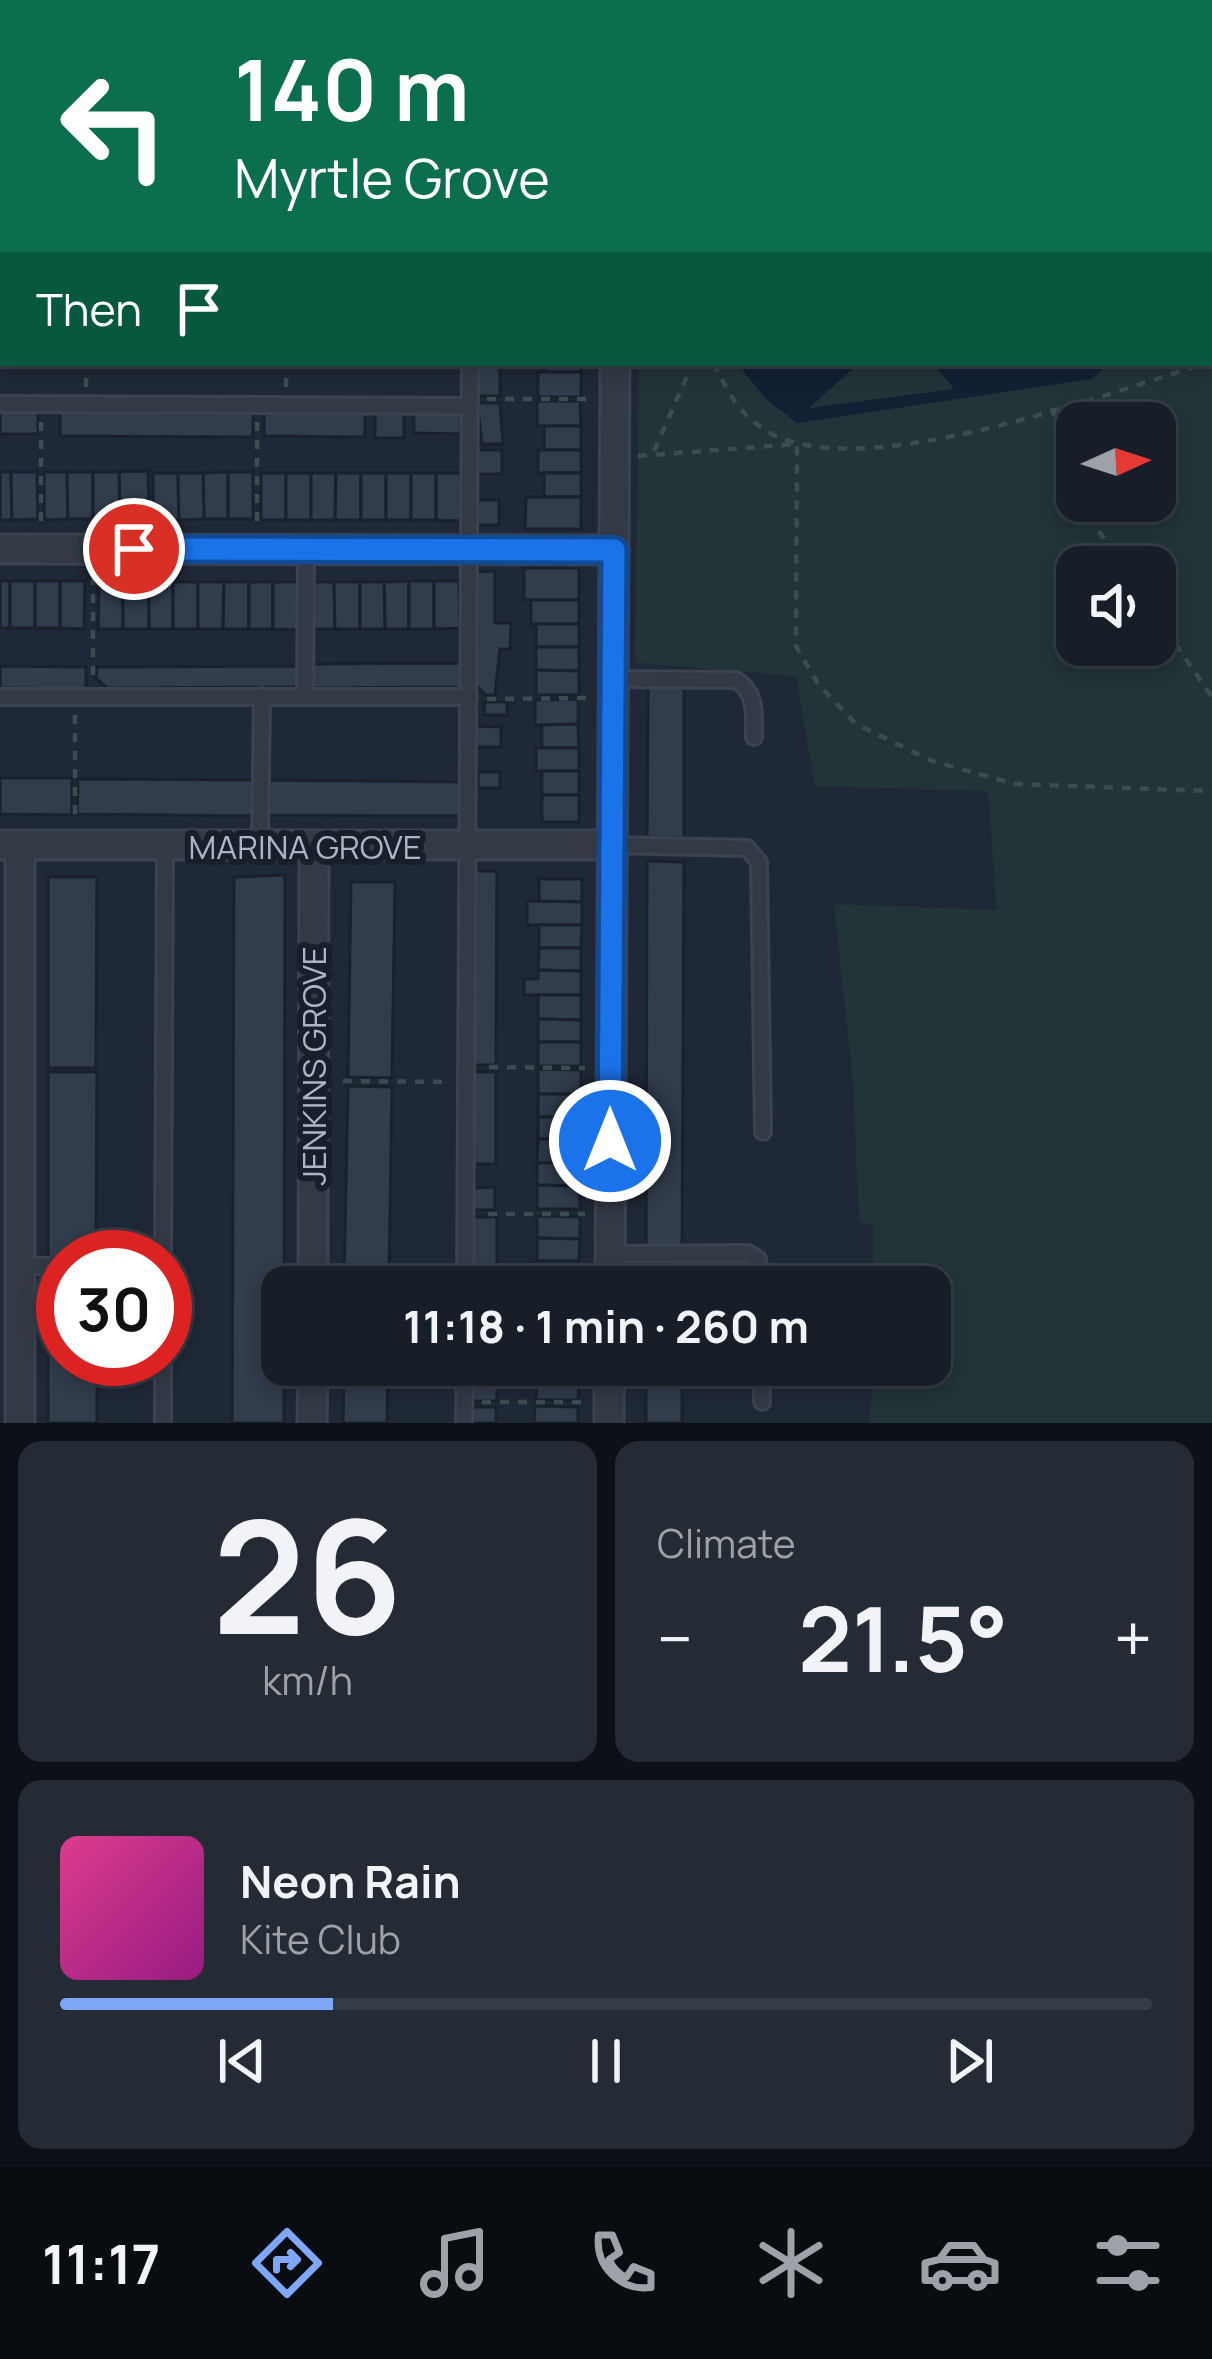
<!DOCTYPE html>
<meta charset="utf-8">
<style>
body{margin:0;font-family:Manrope,sans-serif;background:#242b34;color:#f1f3f6;height:100vh;display:flex;flex-direction:column;font-size:45px;white-space:nowrap}
*{box-sizing:border-box;margin:0}
p{font-size:39px;color:#9ea2a8}
.icon{flex:none;width:66px;height:66px;fill:none;stroke:currentColor;stroke-width:2;stroke-linecap:round;stroke-linejoin:round}
.map{position:relative;height:1423px;overflow:hidden}
.details{display:flex;flex-direction:column;gap:18px;padding:18px;background:#0d1016;flex:1}
.details>*{flex:none}
.hud{position:absolute;left:0px;top:0px;width:1212px;height:366px;box-shadow:0 6px 18px #0003,0 0 0 3px #363c45;background:#0b6e4f;color:#fff;overflow:hidden}
.needle{width:78px;rotate:87deg}
.tools{position:absolute;left:1056px;top:402px;display:grid;gap:24px}
.tools a{display:grid;place-items:center;width:120px;height:120px;border-radius:24px;background:#171e28;box-shadow:0 6px 18px #0003,0 0 0 3px #363c45;font-size:60px}
.speed{position:absolute;left:36px;top:1230px;display:flex;gap:24px;font-size:60px;font-weight:700;text-align:center}
.speed>*{display:grid;place-content:center;width:156px;height:156px;border-radius:50%;background:#171e28;box-shadow:0 6px 18px #0003,0 0 0 3px #363c45;line-height:1}
.speed .limit{border:18px solid #d22;background:#fff;color:#111}
.pin{position:absolute;display:grid;place-items:center;width:102px;height:102px;color:#fff;margin:-51px;border:6px solid #fff;border-radius:50%;box-shadow:0 3px 12px #0007}
.me{position:absolute;width:132px;margin:-66px;rotate:0deg;stroke-linejoin:round;filter:drop-shadow(0 0 9px #0008)}
.turn{display:flex;align-items:center;gap:42px;height:252px;padding:0 36px;font-size:54px}
.turn .icon{width:156px;height:156px;stroke-width:2.5}
.turn b{display:block;font-size:84px;line-height:102px}
.then{display:flex;align-items:center;height:114px;padding:0 36px;background:#0003;gap:24px;font-size:45px}
.big{font-size:90px;font-weight:700;line-height:1.1}
.details .tile{flex:1;display:flex;flex-direction:column;justify-content:center;gap:18px;min-width:0;padding:0 42px;border-radius:24px;background:#242b34}
.details .dial{align-items:center;gap:0}
.dial b{font-size:156px;line-height:1}
.song{display:flex;align-items:center;gap:36px}
.cover{width:144px;height:144px;border-radius:18px;background:linear-gradient(135deg,hsl(330 70% 55%),hsl(310 70% 35%))}
.played{height:12px;border-radius:6px;background:linear-gradient(90deg,#7ea8f7 25%,#363c45 25%)}
.keys{display:flex;justify-content:space-around;direction:ltr}
.heat{display:flex;justify-content:space-between;align-items:center;font-size:66px;direction:ltr}
.details .tiles{flex:1;display:grid;gap:18px;grid-template-columns:1fr 1fr}
.tile:last-child{grid-column:span 2}
.trip{position:absolute;left:261px;top:1266px;width:690px;height:120px;border-radius:24px;background:#171e28;box-shadow:0 6px 18px #0003,0 0 0 3px #363c45;font-weight:700;line-height:120px;text-align:center}
.dock{display:flex;height:192px;justify-content:space-around;align-items:center;background:#090c10;color:#9ea2a8}
.dock .icon{width:84px;height:84px}
.dock .active{color:#7ea8f7}
.dock b{font-size:54px;color:#f1f3f6}
.map>svg:first-child{display:block}
.green{fill:#213437;fill-rule:evenodd}
.water{fill:#131f33}
.building{fill:#313c4d;stroke:#1a212d;stroke-width:3}
.lines{fill:none;stroke-linecap:round;stroke-linejoin:round}
.lane-casing{stroke:#3c4350;stroke-width:20}
.street-casing{stroke:#3c4350;stroke-width:33}
.path{stroke:#3a4d4f;stroke-width:4.5;stroke-dasharray:9 9;stroke-linecap:butt}
.lane{stroke:#333a46;stroke-width:14}
.street{stroke:#333a46;stroke-width:27}
.route-casing{stroke:#114b97;stroke-width:30}
.route{stroke:#1a73e8;stroke-width:21}
.labels{text-anchor:middle;dominant-baseline:central;stroke-width:12;stroke-linejoin:round;paint-order:stroke}
.street-label{font-size:33px;fill:#acb5c4;stroke:#181f2b}
</style>
<div class="map">
<svg width="1212" height="1423" viewBox="0 0 1212 1423">
<rect width="100%" height="100%" fill="#1f2836"/>
<!-- green -->
<path class="green" d="M639,0H1212V1423H869L874,1365H930V1287H873V1225L859,1221L853,1082L834,904L997,910L988,791L815,786L796,676L635,663L639,363H1209V3ZM1077,423H1155V501H1077ZM1077,567H1155V645H1077Z"/>
<!-- water -->
<g class="water">
<polygon points="875,0 1212,0 1212,281 1209,3 871,3"/>
<polygon points="737,363 859,363 809,408 954,389 933,363 1109,363 1092,379 797,423 765,398"/>
</g>
<!-- building -->
<g class="building">
<polygon points="525,0 584,0 584,3 524,3"/>
<rect x="477" y="363" width="23" height="33"/>
<rect x="545" y="363" width="36" height="9"/>
<rect x="538" y="372" width="43" height="25"/>
<polygon points="537,401 580,401 581,426 537,426"/>
<polygon points="477,403 500,403 503,444 482,444"/>
<rect x="0" y="409" width="38" height="25"/>
<polygon points="60,410 253,411 253,437 60,436"/>
<polygon points="264,412 365,412 365,437 264,436"/>
<rect x="375" y="412" width="29" height="26"/>
<polygon points="414,412 461,413 461,434 414,433"/>
<rect x="544" y="426" width="37" height="24"/>
<rect x="477" y="450" width="25" height="24"/>
<rect x="538" y="450" width="43" height="23"/>
<polygon points="148,471 149,519 120,519 119,472"/>
<polygon points="0,472 11,472 12,520 0,520"/>
<polygon points="11,472 37,472 38,519 12,520"/>
<polygon points="44,472 67,472 68,519 44,520"/>
<polygon points="67,472 93,472 93,519 68,519"/>
<polygon points="93,472 119,472 120,519 93,519"/>
<rect x="228" y="472" width="25" height="47"/>
<polygon points="228,472 228,519 204,519 203,473"/>
<polygon points="153,473 178,473 179,520 153,520"/>
<polygon points="178,473 203,473 204,519 179,520"/>
<rect x="261" y="473" width="25" height="47"/>
<rect x="286" y="473" width="25" height="47"/>
<polygon points="311,473 336,473 335,520 311,520"/>
<polygon points="336,473 361,473 361,520 335,520"/>
<rect x="361" y="473" width="25" height="47"/>
<rect x="386" y="473" width="25" height="47"/>
<rect x="411" y="473" width="25" height="47"/>
<polygon points="436,473 461,473 461,521 436,520"/>
<rect x="544" y="473" width="37" height="24"/>
<polygon points="526,497 581,497 581,529 525,529"/>
<rect x="477" y="500" width="22" height="25"/>
<rect x="524" y="568" width="55" height="32"/>
<polygon points="495,571 495,623 511,623 510,649 500,649 495,695 486,695 476,685 476,572"/>
<rect x="0" y="581" width="10" height="47"/>
<rect x="10" y="581" width="25" height="47"/>
<rect x="35" y="581" width="25" height="47"/>
<polygon points="60,581 85,581 84,629 60,628"/>
<polygon points="409,581 409,629 385,629 384,582"/>
<rect x="409" y="581" width="25" height="48"/>
<polygon points="434,581 459,581 460,628 434,629"/>
<polygon points="99,582 123,582 123,629 98,629"/>
<rect x="123" y="582" width="26" height="47"/>
<rect x="149" y="582" width="24" height="47"/>
<rect x="173" y="582" width="25" height="47"/>
<polygon points="198,582 224,582 223,629 198,629"/>
<polygon points="224,582 249,582 249,629 223,629"/>
<rect x="249" y="582" width="24" height="47"/>
<polygon points="273,582 298,582 298,630 273,629"/>
<polygon points="310,582 334,582 335,629 310,629"/>
<polygon points="334,582 360,582 360,629 335,629"/>
<polygon points="360,582 384,582 385,629 360,629"/>
<rect x="531" y="600" width="48" height="24"/>
<rect x="536" y="624" width="43" height="23"/>
<polygon points="536,647 579,647 579,671 536,670"/>
<polygon points="461,663 461,687 312,688 312,664"/>
<polygon points="0,666 86,667 86,689 0,688"/>
<polygon points="299,666 300,687 107,688 96,678 97,667"/>
<polygon points="536,670 579,671 579,695 536,695"/>
<polygon points="648,686 684,686 684,838 647,837"/>
<polygon points="578,699 578,724 535,725 535,700"/>
<polygon points="484,702 507,702 507,715 485,715"/>
<polygon points="578,724 579,748 542,748 542,725"/>
<polygon points="475,726 501,727 501,747 475,747"/>
<rect x="536" y="748" width="43" height="23"/>
<rect x="542" y="771" width="37" height="24"/>
<rect x="478" y="772" width="22" height="16"/>
<polygon points="0,778 72,778 72,815 0,814"/>
<polygon points="78,779 257,780 257,816 77,814"/>
<polygon points="264,780 462,782 461,816 264,815"/>
<rect x="542" y="795" width="37" height="27"/>
<polygon points="647,861 684,862 682,1251 646,1251"/>
<polygon points="472,871 497,871 496,1065 472,1065"/>
<polygon points="285,875 284,1423 232,1423 234,877"/>
<polygon points="48,877 97,877 96,1068 48,1068"/>
<polygon points="539,879 582,879 582,902 539,901"/>
<polygon points="351,882 395,882 392,1078 348,1077"/>
<polygon points="527,901 582,902 582,925 527,925"/>
<polygon points="539,925 582,925 581,948 539,948"/>
<polygon points="539,948 581,948 581,971 538,970"/>
<polygon points="538,970 581,971 581,995 524,995 524,979 538,979"/>
<polygon points="538,995 581,995 581,1020 538,1019"/>
<polygon points="538,1019 581,1020 581,1042 538,1042"/>
<rect x="538" y="1042" width="43" height="24"/>
<polygon points="538,1069 581,1070 581,1094 538,1094"/>
<polygon points="48,1072 97,1072 96,1257 48,1261"/>
<polygon points="471,1072 496,1072 496,1164 470,1164"/>
<polygon points="348,1086 392,1087 389,1282 344,1281"/>
<rect x="538" y="1094" width="43" height="23"/>
<polygon points="538,1117 581,1117 580,1139 538,1139"/>
<polygon points="538,1139 580,1139 580,1163 537,1163"/>
<polygon points="537,1163 580,1163 580,1186 537,1185"/>
<polygon points="537,1185 580,1186 580,1209 537,1209"/>
<polygon points="495,1187 495,1210 469,1210 469,1188"/>
<polygon points="537,1216 580,1217 580,1239 537,1238"/>
<polygon points="470,1217 497,1217 497,1287 471,1287"/>
<polygon points="537,1238 580,1239 579,1261 537,1261"/>
<rect x="646" y="1260" width="36" height="27"/>
<polygon points="537,1261 579,1261 579,1284 536,1283"/>
<polygon points="48,1274 63,1274 63,1359 97,1359 97,1423 48,1423"/>
<polygon points="536,1283 579,1284 579,1287 536,1287"/>
<polygon points="344,1365 388,1365 387,1423 343,1423"/>
<rect x="471" y="1365" width="26" height="36"/>
<rect x="536" y="1365" width="43" height="11"/>
<rect x="646" y="1365" width="36" height="58"/>
<polygon points="536,1376 579,1376 578,1400 536,1400"/>
<polygon points="535,1406 578,1407 578,1423 534,1423"/>
<rect x="470" y="1407" width="26" height="16"/>
</g>
<g class="lines">
<!-- lane casing -->
<g class="lane-casing">
<g id="lane">
<polyline points="110,0 110,3"/>
<polyline points="265,0 265,3"/>
<polyline points="470,0 470,3"/>
<polyline points="0,94 3,94"/>
<polyline points="0,106 3,106"/>
<polyline points="0,404 470,406"/>
<path d="M612,679L736,680C757,693 754,714 754,737"/>
<polyline points="305,696 306,550"/>
<polyline points="0,697 469,697"/>
<polyline points="260,845 262,696"/>
<polyline points="610,845 747,848 759,862 763,1132"/>
<polyline points="610,1254 748,1253 758,1259 761,1287"/>
<polyline points="163,1257 165,845"/>
<polyline points="19,1266 63,1266"/>
<polyline points="465,1287 470,363"/>
<polyline points="163,1359 163,1423"/>
<polyline points="761,1365 762,1402"/>
<polyline points="464,1423 465,1365"/>
</g>
</g>
<!-- street casing -->
<g class="street-casing">
<g id="street">
<polyline points="614,0 614,3"/>
<polyline points="0,253 3,253"/>
<polyline points="0,549 614,550"/>
<polyline points="0,845 610,845"/>
<polyline points="20,845 20,1423"/>
<polyline points="313,1287 314,845"/>
<polyline points="610,1287 615,363"/>
<polyline points="312,1423 313,1365"/>
<polyline points="609,1423 609,1365"/>
</g>
</g>
<!-- path -->
<g class="path">
<polyline points="704,3 704,0"/>
<polyline points="752,3 754,0"/>
<path d="M714,363C726,389 738,412 762,428C851,491 1108,392 1208,363"/>
<polyline points="86,387 86,363"/>
<polyline points="286,387 286,363"/>
<polyline points="487,399 590,399"/>
<polyline points="1052,408 1077,494"/>
<polyline points="41,422 41,524"/>
<polyline points="257,422 257,525"/>
<polyline points="654,451 693,363"/>
<polyline points="638,456 797,444 796,646 818,684 856,724 932,761 1015,784 1212,791"/>
<polyline points="1079,501 1123,567"/>
<polyline points="1155,614 1212,697"/>
<polyline points="93,675 93,579"/>
<polyline points="487,699 589,698"/>
<polyline points="75,715 75,817"/>
<polyline points="489,1067 585,1068"/>
<polyline points="343,1081 446,1082"/>
<polyline points="488,1214 585,1214"/>
<polyline points="343,1285 445,1285"/>
<polyline points="482,1402 585,1402"/>
</g>
<!-- lane -->
<use href="#lane" class="lane"/>
<!-- street -->
<use href="#street" class="street"/>
</g>
<g class="lines">
<!-- route casing -->
<g class="route-casing">
<polyline id="route" points="134,549 614,550 610,1141"/>
</g>
<!-- route -->
<use href="#route" class="route"/>
</g>
<g class="labels">
<!-- street labels -->
<g class="street-label">
<text x="305" y="846">MARINA GROVE</text>
<text transform="translate(313 1066) rotate(-90)">JENKINS GROVE</text>
</g>
</g>
</svg>
<div class="tools">
<a><svg class="needle" viewBox="-14 -14 28 28"><path d="M0-13l5 13h-10z" fill="#e53935"/><path d="M0 13l5-13h-10z" fill="#9ea2a8"/></svg></a>
<a><svg class="icon" aria-label="sound" viewBox="0 0 24 24"><path d="M4 9h4l5-4v14l-5-4H4zM17 9q2 3 0 6"/></svg></a>
</div>
<div class="speed"><div class="limit">30</div></div>
<div class="pin" style="left:134px;top:549px;background:#d93025"><svg class="icon" aria-label="arrive" viewBox="0 0 24 24"><path d="M6 21V4h12l-3 4 3 4H6"/></svg></div>
<svg class="me" style="left:610px;top:1141px" viewBox="-20 -20 40 40"><circle r="17" fill="#1a73e8" stroke="#fff" stroke-width="3"/><path d="M0-11L8 9 0 5-8 9z" fill="#fff"/></svg>
<div class="trip">11:18 · 1 min · 260 m</div>
<div class="hud">
<div class="turn"><svg class="icon" aria-label="left" viewBox="0 0 24 24"><path d="M17 20v-9H6M10 6l-5 5 5 5"/></svg><div><b>140 m</b>Myrtle Grove</div></div>
<div class="then">Then<svg class="icon" aria-label="arrive" viewBox="0 0 24 24"><path d="M6 21V4h12l-3 4 3 4H6"/></svg></div>
</div>
</div>
<section class="details">
<div class="tiles">
<div class="tile dial"><b>26</b><p>km/h</p></div>
<div class="tile"><p>Climate</p>
<div class="heat"><a>−</a><b class="big">21.5°</b><a>+</a></div>
</div>
<div class="tile">
<div class="song"><i class="cover"></i><div><b>Neon Rain</b><p>Kite Club</p></div></div>
<div class="played"></div>
<div class="keys"><svg class="icon" aria-label="previous" viewBox="0 0 24 24"><path d="M18 5L8 12l10 7zM5 5v14"/></svg><svg class="icon" aria-label="pause" viewBox="0 0 24 24"><path d="M8 5v14M16 5v14"/></svg><svg class="icon" aria-label="next" viewBox="0 0 24 24"><path d="M6 5l10 7-10 7zM19 5v14"/></svg></div>
</div>
</div>
</section>
<nav class="dock">
<b>11:17</b>
<svg class="icon active" aria-label="directions" viewBox="0 0 24 24"><path d="M12 3l9 9-9 9-9-9zM9 14v-3h6M13 9l2 2-2 2"/></svg>
<svg class="icon" aria-label="music" viewBox="0 0 24 24"><path d="M9 18V5l10-2v13"/><circle cx="6" cy="18" r="3"/><circle cx="16" cy="16" r="3"/></svg>
<svg class="icon" aria-label="phone" viewBox="0 0 24 24"><path d="M5 4h4l2 5-3 2q2 4 5 5l2-3 5 2v4C11 20 4 13 5 4z"/></svg>
<svg class="icon" aria-label="climate" viewBox="0 0 24 24"><path d="M12 3v18M4 7l16 10M4 17L20 7"/></svg>
<svg class="icon" aria-label="car" viewBox="0 0 24 24"><path d="M5 17H2v-5l4-1 3-4h7l3 4 3 1v5h-3M9 17h6M6 11h13"/><circle cx="7" cy="17" r="2"/><circle cx="17" cy="17" r="2"/></svg>
<svg class="icon" aria-label="filters" viewBox="0 0 24 24"><path d="M4 7h16M4 17h16"/><circle cx="9" cy="7" r="2"/><circle cx="15" cy="17" r="2"/></svg>
</nav>
